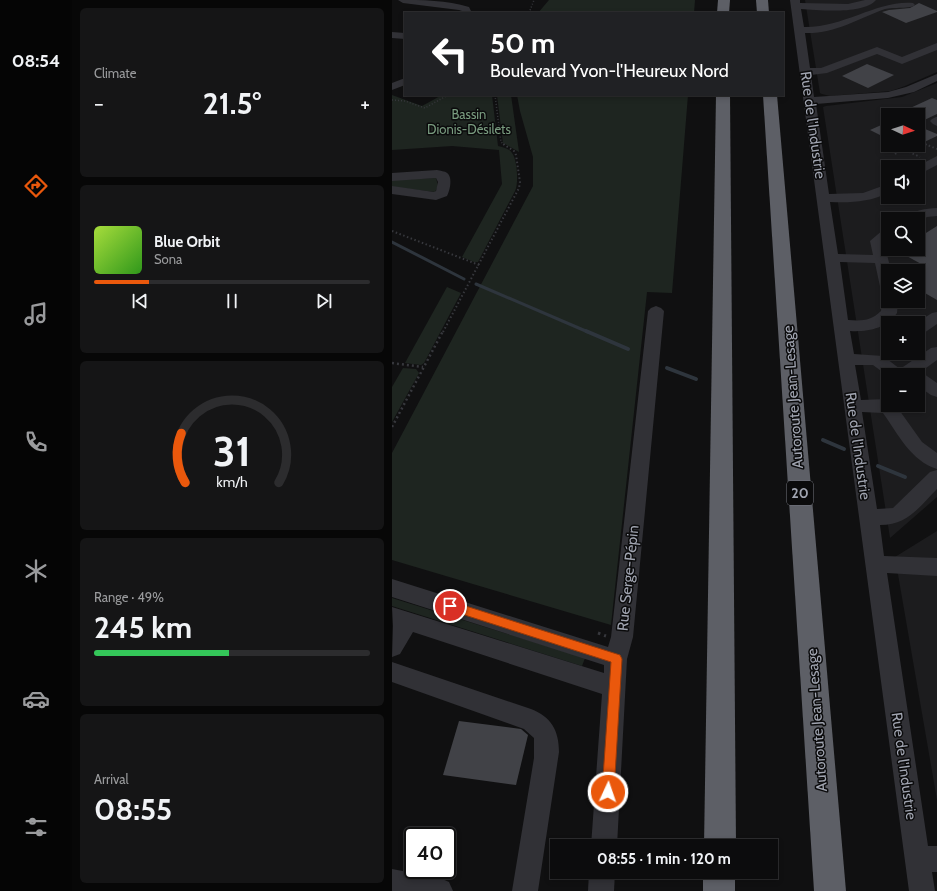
<!DOCTYPE html>
<meta charset="utf-8">
<style>
body{margin:0;font-family:Cabin,sans-serif;background:#151516;color:#f1f3f6;height:100vh;display:flex;flex-direction:column;font-size:15px;white-space:nowrap}
*{box-sizing:border-box;margin:0}
p{font-size:13px;color:#9a9b9d}
.icon{flex:none;width:22px;height:22px;fill:none;stroke:currentColor;stroke-width:2;stroke-linecap:round;stroke-linejoin:round}
.map{position:relative;flex:1;overflow:hidden}
.panel{display:flex;flex-direction:column;gap:8px;padding:8px;background:#070707;width:320px}
.panel>*{flex:none}
.top-card{position:absolute;left:12px;top:12px;width:380px;height:84px;border-radius:0px;box-shadow:0 2px 6px #0003,0 0 0 1px #2c2c2e;background:#202124;color:#fff;overflow:hidden}
.needle{width:26px;rotate:94deg}
.controls{position:absolute;left:489px;top:108px;display:grid;gap:8px}
.controls a{display:grid;place-items:center;width:44px;height:44px;border-radius:0px;background:#0c0c0d;box-shadow:0 2px 6px #0003,0 0 0 1px #2c2c2e;font-size:20px}
.speed{position:absolute;left:12px;top:827px;display:flex;gap:8px;font-size:20px;font-weight:700;text-align:center}
.speed>*{display:grid;place-content:center;width:52px;height:52px;border-radius:50%;background:#0c0c0d;box-shadow:0 2px 6px #0003,0 0 0 1px #2c2c2e;line-height:1}
.speed .limit{border:2px solid #111;border-radius:6px;background:#fff;color:#111}
.pin{position:absolute;display:grid;place-items:center;width:34px;height:34px;color:#fff;margin:-17px;border:2px solid #fff;border-radius:50%;box-shadow:0 1px 4px #0007}
.me{position:absolute;width:44px;margin:-22px;rotate:3deg;stroke-linejoin:round;filter:drop-shadow(0 0 3px #0008)}
.turn{display:flex;align-items:center;gap:14px;height:84px;padding:0 20px;font-size:18px}
.turn .icon{width:52px;height:52px;stroke-width:2.5}
.turn b{display:block;font-size:28px;line-height:34px}
.big{font-size:30px;font-weight:700;line-height:1.1}
.panel .card{flex:1;display:flex;flex-direction:column;justify-content:center;gap:6px;min-width:0;padding:0 14px;border-radius:6px;background:#151516}
.panel .dial{align-items:center;gap:0}
.dial svg{height:104px;overflow:visible;fill:none;stroke:#2c2c2e;stroke-width:7;stroke-linecap:round;text-anchor:middle}
.dial text{fill:#f1f3f6;stroke:none}
.song{display:flex;align-items:center;gap:12px}
.cover{width:48px;height:48px;border-radius:6px;background:linear-gradient(135deg,hsl(80 70% 55%),hsl(110 70% 35%))}
.played{height:4px;border-radius:2px;background:linear-gradient(90deg,#ea580c 20%,#2c2c2e 20%)}
.keys{display:flex;justify-content:space-around;direction:ltr}
.heat{display:flex;justify-content:space-between;align-items:center;font-size:22px;direction:ltr}
.charge{height:6px;border-radius:3px;background:linear-gradient(90deg,#34c759 49%,#2c2c2e 0)}
.trip{position:absolute;left:158px;top:839px;width:228px;height:40px;border-radius:0px;background:#0c0c0d;box-shadow:0 2px 6px #0003,0 0 0 1px #2c2c2e;font-weight:700;line-height:40px;text-align:center}
main{display:flex;flex:1;min-height:0}
.menu{display:flex;flex-direction:column;width:72px;justify-content:space-around;align-items:center;background:#050505;color:#9a9b9d}
.menu .icon{width:28px;height:28px}
.menu .active{color:#ea580c}
.menu b{font-size:18px;color:#f1f3f6}
.map>svg:first-child{display:block}
.built{fill:#1c1c1e;fill-rule:evenodd}
.green{fill:#1e2520}
.lines{fill:none;stroke-linecap:round;stroke-linejoin:round}
.stream-far1{stroke:#2e353d;stroke-width:3}
.stream{stroke:#2e353d;stroke-width:4}
.building{fill:#414247}
.path-far3{stroke:#37383d;stroke-width:1.5;stroke-dasharray:1 2;stroke-linecap:butt}
.path-far2{stroke:#37383d;stroke-width:2;stroke-dasharray:1.5 2.5;stroke-linecap:butt}
.path-far1{stroke:#37383d;stroke-width:2.5;stroke-dasharray:2 3;stroke-linecap:butt}
.path{stroke:#37383d;stroke-width:3;stroke-dasharray:2.5 4;stroke-linecap:butt}
.minor{fill:#313136;fill-rule:evenodd}
.highway{fill:#5d5f66;fill-rule:evenodd}
.route{fill:#ea580c;stroke:#983908}
.labels{text-anchor:middle;dominant-baseline:central;stroke-width:3;stroke-linejoin:round;paint-order:stroke}
.far-park-label{font-size:13px;fill:#799b7f;stroke:#0b0b0c}
.shield{fill:#0b0b0c;stroke:#747780;stroke-width:1}
.shield-label{font-size:14px;font-weight:bold;fill:#a1a5b1}
.street-label{font-size:15px;fill:#a1a5b1;stroke:#0b0b0c}
</style>
<main>
<nav class="menu">
<b>08:54</b>
<svg class="icon active" aria-label="directions" viewBox="0 0 24 24"><path d="M12 3l9 9-9 9-9-9zM9 14v-3h6M13 9l2 2-2 2"/></svg>
<svg class="icon" aria-label="music" viewBox="0 0 24 24"><path d="M9 18V5l10-2v13"/><circle cx="6" cy="18" r="3"/><circle cx="16" cy="16" r="3"/></svg>
<svg class="icon" aria-label="phone" viewBox="0 0 24 24"><path d="M5 4h4l2 5-3 2q2 4 5 5l2-3 5 2v4C11 20 4 13 5 4z"/></svg>
<svg class="icon" aria-label="climate" viewBox="0 0 24 24"><path d="M12 3v18M4 7l16 10M4 17L20 7"/></svg>
<svg class="icon" aria-label="car" viewBox="0 0 24 24"><path d="M5 17H2v-5l4-1 3-4h7l3 4 3 1v5h-3M9 17h6M6 11h13"/><circle cx="7" cy="17" r="2"/><circle cx="17" cy="17" r="2"/></svg>
<svg class="icon" aria-label="filters" viewBox="0 0 24 24"><path d="M4 7h16M4 17h16"/><circle cx="9" cy="7" r="2"/><circle cx="15" cy="17" r="2"/></svg>
</nav>
<section class="panel">
<div class="card"><p>Climate</p>
<div class="heat"><a>−</a><b class="big">21.5°</b><a>+</a></div>
</div>
<div class="card">
<div class="song"><i class="cover"></i><div><b>Blue Orbit</b><p>Sona</p></div></div>
<div class="played"></div>
<div class="keys"><svg class="icon" aria-label="previous" viewBox="0 0 24 24"><path d="M18 5L8 12l10 7zM5 5v14"/></svg><svg class="icon" aria-label="pause" viewBox="0 0 24 24"><path d="M8 5v14M16 5v14"/></svg><svg class="icon" aria-label="next" viewBox="0 0 24 24"><path d="M6 5l10 7-10 7zM19 5v14"/></svg></div>
</div>
<div class="card dial"><svg viewBox="0 0 100 80">
<path d="M14 69A42 42 0 1 1 86 69"/>
<path d="M14 69A42 42 0 0 1 11 31" stroke="#ea580c"/>
<text x="50" y="56" font-size="32" font-weight="700">31</text>
<text x="50" y="72" font-size="11">km/h</text>
</svg></div>
<div class="card"><p>Range · 49%</p><b class="big">245 km</b><div class="charge"></div></div>
<div class="card"><p>Arrival</p><b class="big">08:55</b></div>
</section>
<div class="map">
<svg width="545" height="891" viewBox="0 0 545 891">
<rect width="100%" height="100%" fill="#101011"/>
<!-- built -->
<g class="built">
<polygon points="413,0 545,0 545,72 513,86 499,91 438,96 430,94 428,93"/>
<path d="M545,83V497L498,538L431,107L434,106L510,97ZM496,115H526V145H496ZM496,167H526V197H496ZM496,219H526V249H496ZM496,271H526V301H496ZM496,323H526V353H496ZM496,375H526V405H496Z"/>
<polygon points="545,531 545,800 503,557"/>
</g>
<!-- green -->
<g class="green">
<polygon points="157,0 303,0 302,13 146,13"/>
<path d="M0,95L30,106L50,95H100L106,146C111,147 118,149 120,153C125,159 127,183 123,191L86,262H82L70,257L110,184L107,150L60,146L0,150Z"/>
<polygon points="105,95 119,95 127,152 111,143"/>
<polygon points="125,95 296,95 280,293 255,292 219,625 0,560 0,453 141,186 141,157 128,111"/>
<polygon points="44,178 46,186 43,192 0,187 0,180"/>
<polygon points="55,287 69,293 32,363 29,365 13,363"/>
<polygon points="11,368 24,369 27,373 0,422 0,387"/>
<polygon points="0,598 193,658 190,666 0,606"/>
</g>
<g class="lines">
<!-- stream-far1 -->
<g class="stream-far1">
<polyline points="0,242 72,279"/>
<polyline points="84,284 196,332"/>
</g>
<!-- stream -->
<g class="stream">
<polyline points="194,331 236,349"/>
<polyline points="275,368 304,379"/>
<polyline points="431,440 452,449"/>
<polyline points="486,466 513,477"/>
</g>
</g>
<!-- building -->
<g class="building">
<polygon points="527,3 545,11 545,12 514,23 490,12 497,10 518,8"/>
<polygon points="475,64 502,75 476,88 450,76"/>
<polygon points="540,98 545,100 545,114 526,123 526,115 503,115"/>
<polygon points="496,122 496,139 478,130"/>
<polygon points="526,126 545,134 545,136 526,145"/>
<polygon points="545,226 545,300 526,289 526,269 531,265 502,249 526,249 526,238"/>
<polygon points="67,721 129,729 136,735 124,785 51,775"/>
</g>
<g class="lines">
<!-- path-far3 -->
<g class="path-far3">
<polyline points="137,13 142,0"/>
<polyline points="103,95 109,142 113,145"/>
<polyline points="0,100 13,101 33,108 56,95"/>
<polyline points="529,145 532,143 535,145"/>
</g>
<!-- path-far2 -->
<g class="path-far2">
<polyline points="533,144 545,149"/>
<polyline points="516,151 531,144"/>
<polyline points="503,154 511,149 528,157"/>
<polyline points="0,231 87,265"/>
<polyline points="51,332 127,188 128,182 124,155 122,151 111,144"/>
</g>
<!-- path-far1 -->
<g class="path-far1">
<polyline points="0,363 31,367"/>
<polyline points="0,427 51,331"/>
</g>
<!-- path -->
<polyline class="path" points="206,633 214,636"/>
<!-- minor -->
<g class="minor">
<path d="M6,0C30,0 55,0 77,7L80,13H70V11L67,10L11,3Z"/>
<path d="M398,0H408V3L456,4L473,0H484C471,15 427,10 409,9L412,27C451,28 486,0 521,3L523,5C519,9 501,7 493,9C466,19 442,34 413,33L418,68H429L485,47L510,57L545,43V50L510,64L485,54L435,73L419,75L422,97L496,92L514,87L545,74V81L522,92L496,98L424,104L437,194L471,193L496,184V193C477,202 459,203 438,202L446,254L481,255L478,241L491,230L496,229V240L492,242L499,271H496V296L491,294L489,291L483,263L448,262L456,320C470,321 479,321 489,311L490,301L493,298L496,297V301H506L505,313C494,329 475,332 458,331L462,354L491,356L508,369L539,348L545,347V360L527,373L532,374L545,383V397L539,395L526,386V375L496,376L481,365H463L469,400L496,399V405H507L505,407L530,442L545,453V469C519,461 506,434 491,413L470,412L485,509L501,508L538,472L545,470V489C527,507 516,525 488,525L492,556L545,558V576L495,573L536,846H545V872H540L543,891H517Z"/>
<polygon points="0,32 13,33 13,39 0,38"/>
<polygon points="13,78 13,85 0,90 0,83"/>
<polygon points="544,117 545,117 545,126 541,124 538,121 540,119"/>
<polygon points="545,156 545,165 526,175 526,167 524,167"/>
<path d="M45,170C48,171 53,171 55,173C61,177 58,191 55,196L44,200L0,194V186L42,192L44,191L46,182L44,178L0,181V173Z"/>
<path d="M545,208V216L535,217L526,222V219H514C521,209 534,209 545,208Z"/>
<polygon points="264,306 269,308 272,311 241,637 235,659 225,846 199,846 210,694 21,632 8,654 0,657 1,626 0,607 212,673 212,665 0,597 0,579 216,647 219,637 256,311 259,308"/>
<polygon points="545,312 545,324 532,333 526,334 526,323 524,323 540,313"/>
<path d="M0,662L139,709C159,717 167,730 167,752L146,891H120L142,758V738L132,729L0,682Z"/>
<polygon points="0,869 48,878 57,882 61,891 0,891"/>
<polygon points="197,872 223,872 222,891 196,891"/>
</g>
<!-- highway -->
<g class="highway">
<polygon points="326,0 338,0 337,13 325,13"/>
<polygon points="364,0 376,0 377,13 365,13"/>
<polygon points="324,95 338,95 344,846 312,846"/>
<polygon points="371,95 385,95 454,891 422,891"/>
<rect x="311" y="872" width="32" height="19"/>
</g>
</g>
<!-- route -->
<polygon class="route" points="58,601 228,655 230,659 222,792 221,796 216,798 212,796 210,792 219,662 54,609 53,606 54,603"/>
<g class="labels">
<!-- far-park labels -->
<g class="far-park-label">
<text x="77" y="114">Bassin<tspan x="77" dy="15">Dionis-Désilets</tspan></text>
</g>
<!-- shield labels -->
<rect class="shield" x="395" y="481" width="26" height="24" rx="3"/>
<g class="shield-label">
<text x="408" y="493">20</text>
</g>
<!-- street labels -->
<g class="street-label">
<text transform="translate(421 125) rotate(82)">Rue de l'Industrie</text>
<text transform="translate(401 397) rotate(-94)">Autoroute Jean-Lesage</text>
<text transform="translate(466 446) rotate(82)">Rue de l'Industrie</text>
<text transform="translate(236 578) rotate(-84)">Rue Serge-Pépin</text>
<text transform="translate(425 720) rotate(-94)">Autoroute Jean-Lesage</text>
<text transform="translate(512 766) rotate(82)">Rue de l'Industrie</text>
</g>
</g>
</svg>
<div class="controls">
<a><svg class="needle" viewBox="-14 -14 28 28"><path d="M0-13l5 13h-10z" fill="#e53935"/><path d="M0 13l5-13h-10z" fill="#9a9b9d"/></svg></a>
<a><svg class="icon" aria-label="sound" viewBox="0 0 24 24"><path d="M4 9h4l5-4v14l-5-4H4zM17 9q2 3 0 6"/></svg></a>
<a><svg class="icon" aria-label="search" viewBox="0 0 24 24"><circle cx="10" cy="10" r="6"/><path d="M15 15l6 6"/></svg></a>
<a><svg class="icon" aria-label="layers" viewBox="0 0 24 24"><path d="M12 4l9 5-9 5-9-5zM3 14l9 5 9-5"/></svg></a>
<a>+</a>
<a>−</a>
</div>
<div class="speed"><div class="limit">40</div></div>
<div class="pin" style="left:58px;top:606px;background:#d93025"><svg class="icon" aria-label="arrive" viewBox="0 0 24 24"><path d="M6 21V4h12l-3 4 3 4H6"/></svg></div>
<svg class="me" style="left:216px;top:792px" viewBox="-20 -20 40 40"><circle r="17" fill="#ea580c" stroke="#fff" stroke-width="3"/><path d="M0-11L8 9 0 5-8 9z" fill="#fff"/></svg>
<div class="trip">08:55 · 1 min · 120 m</div>
<div class="top-card">
<div class="turn"><svg class="icon" aria-label="left" viewBox="0 0 24 24"><path d="M17 20v-9H6M10 6l-5 5 5 5"/></svg><div><b>50 m</b>Boulevard Yvon-l'Heureux Nord</div></div>
</div>
</div>
</main>
